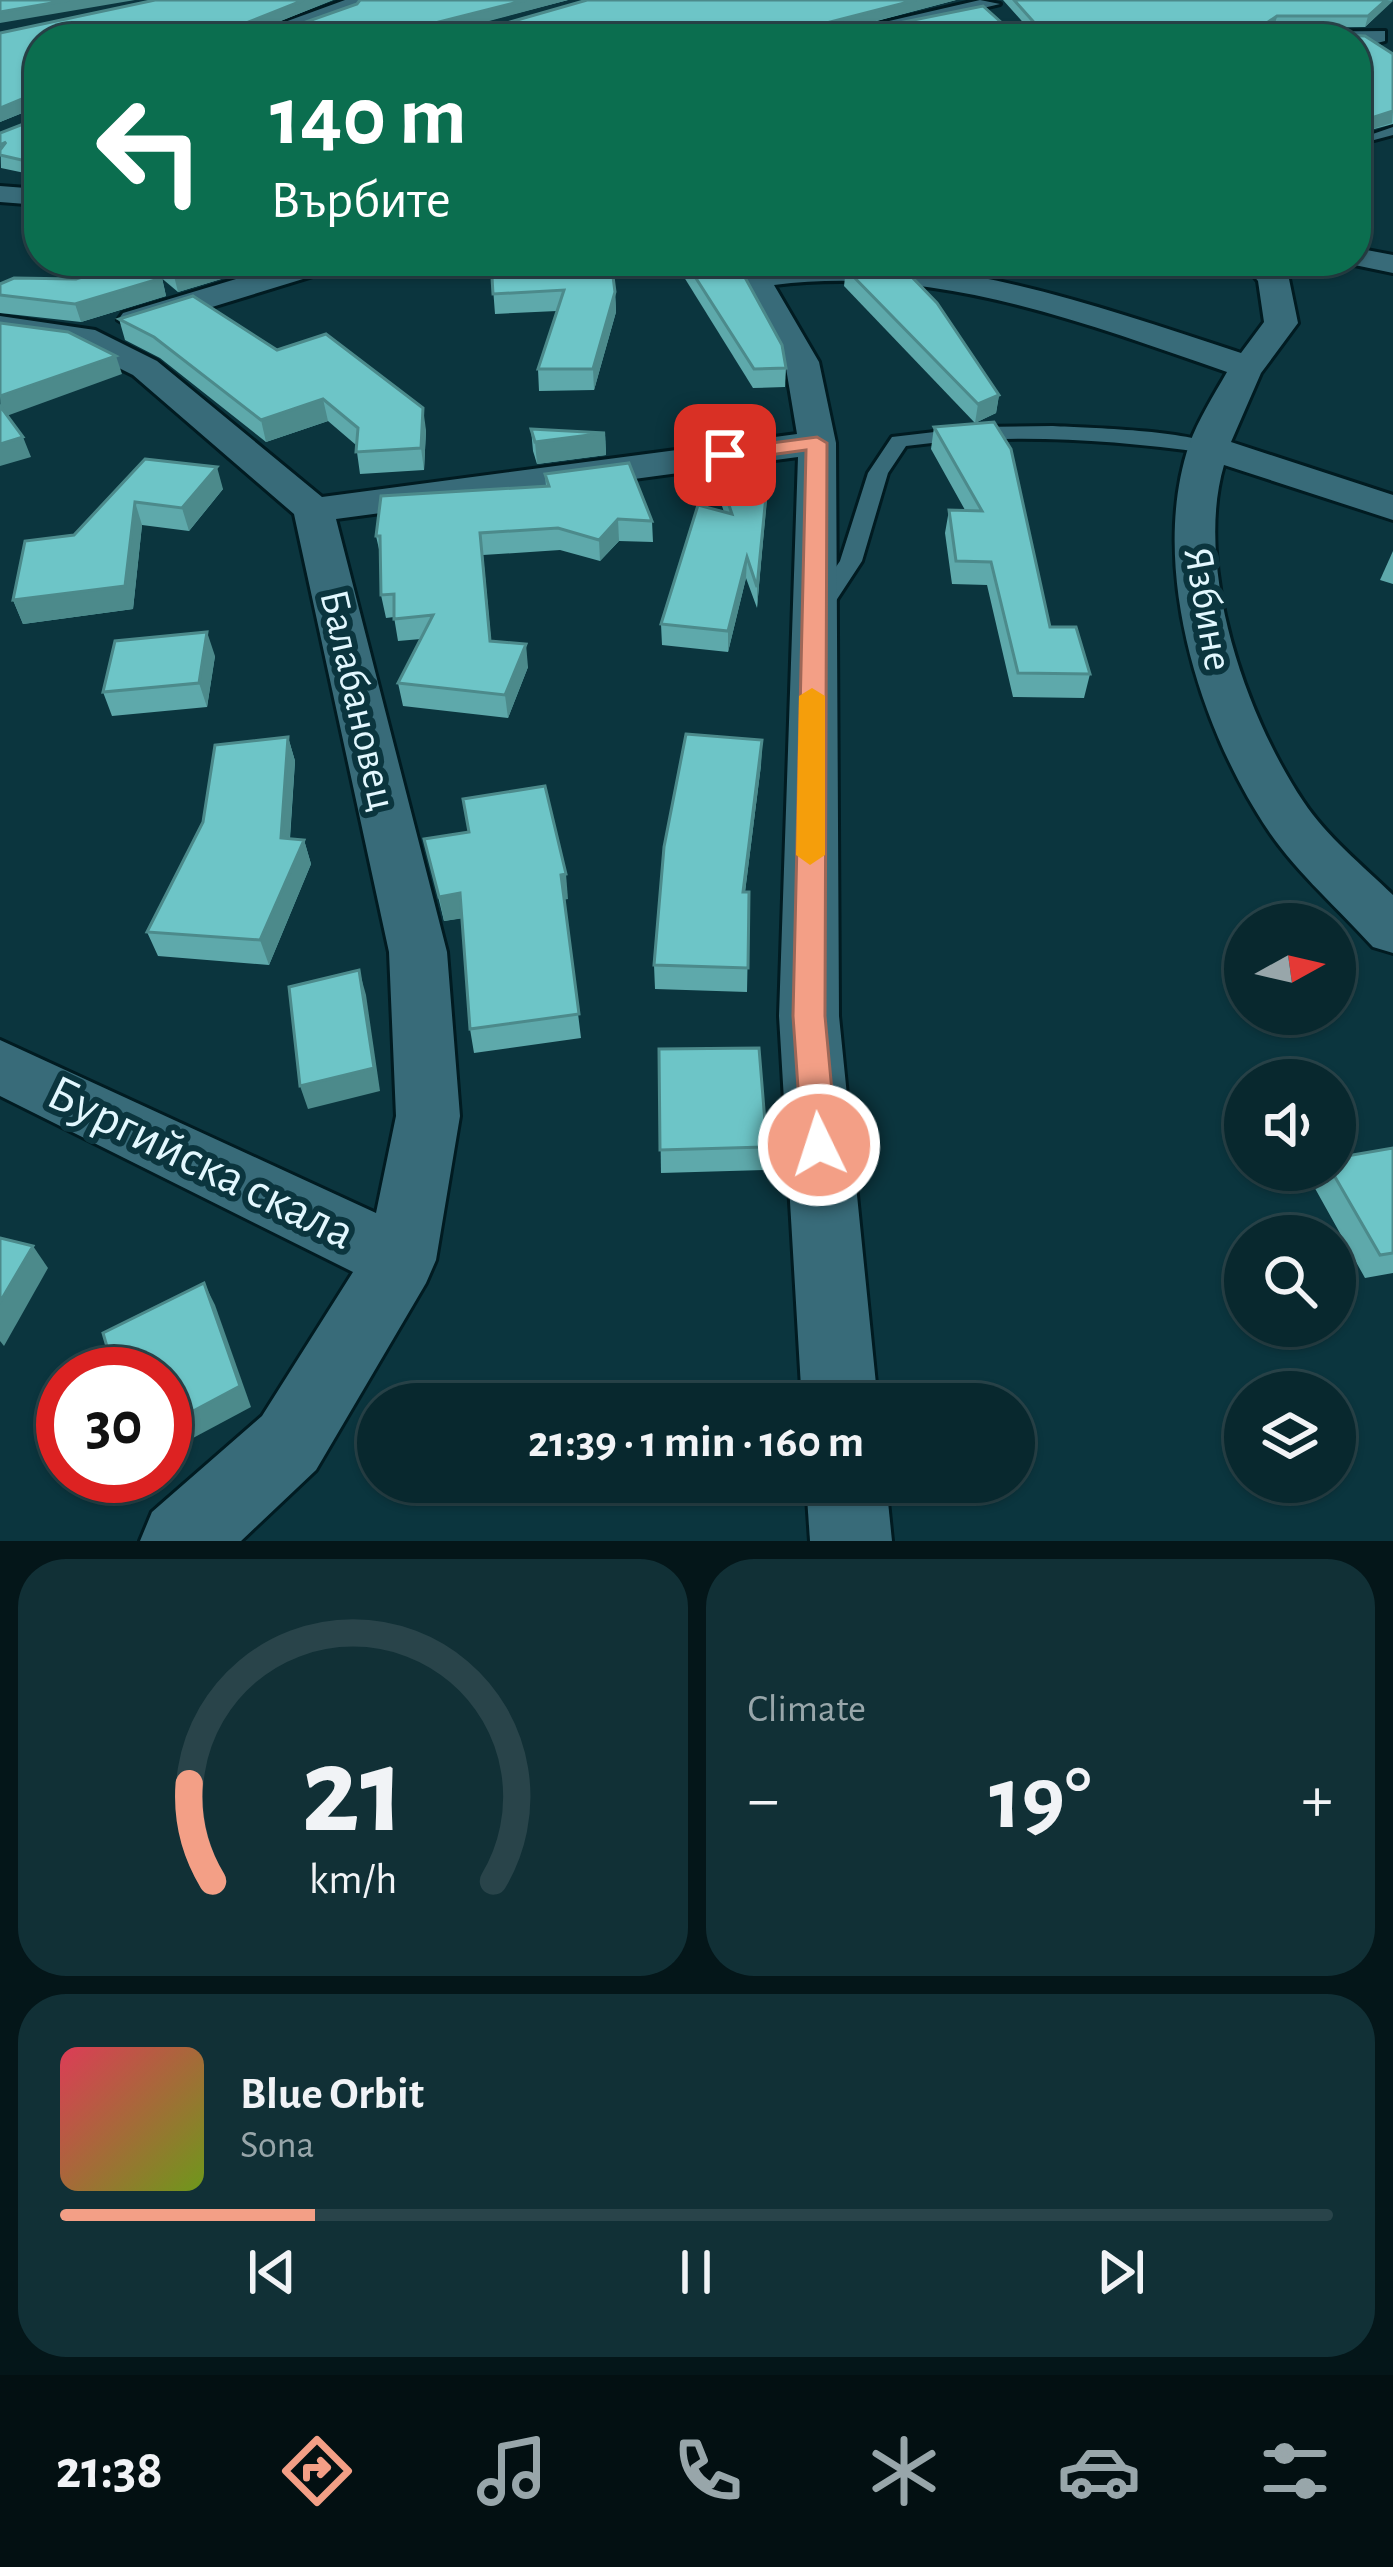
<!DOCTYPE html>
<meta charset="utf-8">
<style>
body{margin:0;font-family:"Alegreya Sans",sans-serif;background:#113036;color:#f1f3f6;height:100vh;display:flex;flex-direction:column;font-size:45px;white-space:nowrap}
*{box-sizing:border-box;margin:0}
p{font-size:39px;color:#98a6aa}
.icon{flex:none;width:66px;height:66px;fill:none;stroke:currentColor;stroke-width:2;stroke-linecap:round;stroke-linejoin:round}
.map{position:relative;height:1541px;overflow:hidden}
.details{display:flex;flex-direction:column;gap:18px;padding:18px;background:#041619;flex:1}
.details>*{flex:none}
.banner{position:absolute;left:24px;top:24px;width:1347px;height:252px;border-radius:48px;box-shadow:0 3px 9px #0004,0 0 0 3px #29444a;background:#0b6e4f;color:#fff;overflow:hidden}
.needle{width:78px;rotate:82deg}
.controls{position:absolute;left:1224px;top:903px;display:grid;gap:24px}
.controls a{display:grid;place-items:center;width:132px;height:132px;border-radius:50%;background:#08282e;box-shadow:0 3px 9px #0004,0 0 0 3px #29444a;font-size:60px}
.speed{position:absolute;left:36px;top:1347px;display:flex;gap:24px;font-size:60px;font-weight:700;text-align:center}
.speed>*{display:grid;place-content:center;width:156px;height:156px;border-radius:50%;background:#08282e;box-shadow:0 3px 9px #0004,0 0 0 3px #29444a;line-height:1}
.speed .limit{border:18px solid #d22;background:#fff;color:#111}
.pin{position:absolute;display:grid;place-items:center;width:102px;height:102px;color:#fff;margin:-51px;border-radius:24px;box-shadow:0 6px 18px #0006}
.me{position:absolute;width:132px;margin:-66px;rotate:356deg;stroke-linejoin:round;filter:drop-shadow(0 0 9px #0008)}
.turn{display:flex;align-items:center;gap:42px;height:252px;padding:0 48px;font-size:54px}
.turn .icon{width:156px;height:156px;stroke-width:2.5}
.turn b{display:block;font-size:84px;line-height:102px}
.big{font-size:90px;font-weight:700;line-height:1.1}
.details .card{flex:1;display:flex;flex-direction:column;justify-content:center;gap:18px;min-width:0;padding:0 42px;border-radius:48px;background:#113036}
.details .dial{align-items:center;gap:0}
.dial svg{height:312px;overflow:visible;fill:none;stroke:#29444a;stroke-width:7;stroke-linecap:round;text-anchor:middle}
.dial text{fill:#f1f3f6;stroke:none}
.song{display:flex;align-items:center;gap:36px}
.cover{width:144px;height:144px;border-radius:18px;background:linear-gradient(135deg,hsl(350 70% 55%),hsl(80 70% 35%))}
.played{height:12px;border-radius:6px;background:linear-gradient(90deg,#f39f86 20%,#29444a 20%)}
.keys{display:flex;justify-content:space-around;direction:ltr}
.heat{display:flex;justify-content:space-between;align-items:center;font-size:66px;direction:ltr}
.details .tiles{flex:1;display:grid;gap:18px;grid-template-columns:1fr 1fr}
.card:last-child{grid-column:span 2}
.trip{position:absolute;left:357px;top:1383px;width:678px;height:120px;border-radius:60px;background:#08282e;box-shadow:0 3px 9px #0004,0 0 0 3px #29444a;font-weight:700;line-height:120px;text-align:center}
.dock{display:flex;height:192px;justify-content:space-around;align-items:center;background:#031012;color:#98a6aa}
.dock .icon{width:84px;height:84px}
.dock .selected{color:#f39f86}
.dock b{font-size:54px;color:#f1f3f6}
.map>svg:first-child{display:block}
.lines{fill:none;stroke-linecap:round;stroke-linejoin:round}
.lane-casing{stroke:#011b21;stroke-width:6}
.street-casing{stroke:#011b21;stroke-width:6}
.lane{fill:#386b79;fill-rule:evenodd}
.street{fill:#386b79;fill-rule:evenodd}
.wall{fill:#5ea9ab}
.shaded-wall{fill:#4c8a8b}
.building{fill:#6dc5c7;stroke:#4c8a8b;stroke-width:3}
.route{fill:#f39f86;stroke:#9e6757;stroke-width:3}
.slow{fill:#f59e0b}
.labels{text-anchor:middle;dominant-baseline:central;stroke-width:12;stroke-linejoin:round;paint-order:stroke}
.street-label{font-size:42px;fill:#e2f7fe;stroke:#0b353e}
.near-street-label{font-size:51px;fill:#e2f7fe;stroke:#0b353e}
</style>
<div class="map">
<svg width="1393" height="1541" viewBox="0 0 1393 1541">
<rect width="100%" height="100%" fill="#0b353e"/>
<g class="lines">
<!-- lane casing -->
<g class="lane-casing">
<g id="lane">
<polygon points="1393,127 1393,135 1374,140 1367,136"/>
<path d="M1053,426C1088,428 1193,430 1217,447L1207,453C1106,439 1007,433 906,446L888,473L862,561L826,616H810L806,611L840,561L868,473L892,437L977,427Z"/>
</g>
</g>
<!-- street casing -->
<g class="street-casing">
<g id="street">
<path d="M345,0H370C338,31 281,39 238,39Z"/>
<polygon points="980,0 1000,4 853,39 811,39"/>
<polygon points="1385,31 1385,41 1377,43 1263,39 1274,32"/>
<polygon points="0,186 39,189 39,205 0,202"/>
<polygon points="1356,248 1393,255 1393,273 1345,263 1356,261"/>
<polygon points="296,261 343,261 339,268 147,327 135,330 118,320 123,313"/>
<path d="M730,261H760L764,267C941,249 1076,299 1241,353L1264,322L1258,281L1241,261H1273L1289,279L1298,323L1261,373L1231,442L1393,495V520L1224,465C1194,567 1246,716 1303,801C1327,837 1362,865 1393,895V953L1373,947C1338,908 1297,873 1268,830C1198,726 1149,564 1189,445C1198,420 1214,395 1227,372C1079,321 934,265 774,285L819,362L836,443L839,1016L878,1404H802L779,1016L798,457L336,519L447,952L460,1116L436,1260L426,1283L316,1470L241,1541H140L152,1512L262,1416L353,1272L0,1096V1040L376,1213L396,1116L389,952L294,514L133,375L75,346L0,336V316L95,330L157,361L322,497L797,434L785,362Z"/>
<polygon points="806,1482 886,1482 892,1541 810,1541"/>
</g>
</g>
<!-- lane -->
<use href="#lane" class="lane"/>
<!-- street -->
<use href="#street" class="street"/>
</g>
<!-- wall -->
<g class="wall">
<polygon points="155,0 333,0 263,28 289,28 357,4 360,0 568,0 448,31 475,32 587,0 956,0 839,31 854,32 983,6 1012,32 1029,29 1003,0 1393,0 1365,27 1274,28 1267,32 1365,36 1393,54 1393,124 1356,134 1356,39 39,39 39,108 37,107 0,122 0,33"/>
<polygon points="39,114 39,176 1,168 0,133 39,118"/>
<polygon points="145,261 281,261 178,292 146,265"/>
<polygon points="491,261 615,292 616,312 594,390 539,391 538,369 557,311 495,314"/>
<polygon points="674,261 736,261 786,368 785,387 753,388"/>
<polygon points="1132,261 1208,261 1143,270"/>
<polygon points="846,269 999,395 996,413 975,423 844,286"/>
<polygon points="162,278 166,296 81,322 0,313 0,284"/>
<polygon points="119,319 277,350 426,430 424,470 360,474 356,445 328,421 266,442 160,358 125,340"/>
<polygon points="934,427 1050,627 1090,674 1084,698 1013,697 987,585 952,584 945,533 949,510 965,510 931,449"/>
<polygon points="531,429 605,433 606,455 537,464 533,451"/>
<polygon points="771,445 757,608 746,578 728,652 662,645 661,624 724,512 711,473 711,453"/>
<polygon points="145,459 223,489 189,531 142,525 133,609 23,624 13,600"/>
<polygon points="545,474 652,521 653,542 619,541 600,561 560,550 483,555 491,641 528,667 508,718 403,706 398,683 421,639 398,641 394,617 386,618 381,595 381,558 376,536 546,486"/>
<polygon points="1393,551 1393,584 1380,580"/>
<polygon points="215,656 207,707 112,716 103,692"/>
<polygon points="288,737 295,761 290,839 304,840 311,864 269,965 158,956 147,932"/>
<polygon points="762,740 761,765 745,892 749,892 747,992 655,989 654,965"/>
<polygon points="424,839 568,899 564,899 581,1038 474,1053 470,1029 462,918 444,921"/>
<polygon points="659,1049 767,1147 766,1170 661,1173"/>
<polygon points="1393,1148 1393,1273 1365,1278 1312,1183 1319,1170 1335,1170"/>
</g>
<!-- shaded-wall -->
<g class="shaded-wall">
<polygon points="69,0 135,0 0,23 0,12"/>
<polygon points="304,0 333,0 236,39 231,29"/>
<polygon points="526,0 568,0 436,35 433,31 435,23"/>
<polygon points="916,0 956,0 807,39 807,28"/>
<polygon points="1386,0 1393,1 1365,27 1368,16"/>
<polygon points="1277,16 1274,28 1259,38 1261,27"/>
<polygon points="34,94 37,107 0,122 0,108"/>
<polygon points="1393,111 1392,123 1356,134 1356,123"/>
<polygon points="211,261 281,261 178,292 173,272"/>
<polygon points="1145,261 1208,261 1143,270"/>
<polygon points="162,278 166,296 81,322 75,304"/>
<polygon points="615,292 616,312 594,390 593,369"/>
<polygon points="116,356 122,374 1,418 0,396"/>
<polygon points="999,395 996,413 975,423 978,404"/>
<polygon points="323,399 328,421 266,442 261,420"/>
<polygon points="423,408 426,430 424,470 421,448"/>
<polygon points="605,433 606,455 537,464 535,442"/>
<polygon points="23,437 31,457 0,466 0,444"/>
<polygon points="771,445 770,465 757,608 757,587"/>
<polygon points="217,467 223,489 189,531 182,508"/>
<polygon points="135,502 142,525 133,609 23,624 13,600"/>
<polygon points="618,519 619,541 600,561 599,540"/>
<polygon points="747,557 746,578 728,652 728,631"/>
<polygon points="207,632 215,656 207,707 199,683"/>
<polygon points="526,644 528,667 508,718 505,695"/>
<polygon points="288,737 295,761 288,863 281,838"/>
<polygon points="762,740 761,765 742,916 743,892"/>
<polygon points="304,840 311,864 269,965 260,940"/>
<polygon points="566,874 568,899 563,900 561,875"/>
<polygon points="460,893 465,918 444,921 439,897"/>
<polygon points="359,970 366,995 380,1091 308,1109 300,1086"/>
<polygon points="33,1246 48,1268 4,1346 0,1341 0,1302"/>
<polygon points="204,1283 215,1305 251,1407 165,1453 165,1426"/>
</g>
<!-- building -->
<g class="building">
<polygon points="0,0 69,0 0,12"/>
<polygon points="155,0 304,0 231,29 289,28 357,4 360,0 526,0 435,23 433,31 475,32 587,0 916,0 807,28 854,32 983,6 1012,32 1039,28 1014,0 1386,0 1368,16 1277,16 1261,27 1266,32 1365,36 1393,54 1393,111 1356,123 1356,39 39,39 39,98 34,94 0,108 0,33"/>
<polygon points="39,114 39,164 0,155 0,150 6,142 0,145 0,133 39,118"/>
<polygon points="133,261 162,278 75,304 0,295 0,284 14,278 76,279"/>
<polygon points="160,261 211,261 173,272"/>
<polygon points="491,261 611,261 615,292 593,369 538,369 564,290 493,294"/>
<polygon points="685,261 736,261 782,345 786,368 754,369"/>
<polygon points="846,269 907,272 937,303 999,395 978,404"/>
<polygon points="193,296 277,350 326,334 423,408 421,448 356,452 358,428 323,399 261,420 154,337 119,319"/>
<polygon points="0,323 68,332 116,356 0,396"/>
<polygon points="0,406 23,437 0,444"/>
<polygon points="994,422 1011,449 1050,627 1076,627 1090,674 1018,673 991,562 956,561 949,510 982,511 934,427"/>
<polygon points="531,429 605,433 535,442"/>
<polygon points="771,445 757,587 747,557 728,631 661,624 698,505 732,514 711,453"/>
<polygon points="145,459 217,467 182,508 135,502 125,586 13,600 25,541 74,535"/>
<polygon points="629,463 652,521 618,519 599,540 558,528 480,533 490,641 526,644 505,695 398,683 433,615 394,619 394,594 381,595 380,536 376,536 381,496 549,486 545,474"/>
<polygon points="207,632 199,683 103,692 115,641"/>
<polygon points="686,734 762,740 743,892 749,892 748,968 654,965 664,847"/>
<polygon points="288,737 281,838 304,840 260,940 147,932 203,822 215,745"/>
<polygon points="545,786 566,874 561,875 579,1014 470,1029 460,893 439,897 424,839 469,832 463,799"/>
<polygon points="359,970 374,1068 300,1086 289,987"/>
<polygon points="759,1048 767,1147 660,1150 659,1049"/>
<polygon points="1393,1148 1393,1253 1380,1255 1331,1170 1335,1170 1335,1158"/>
<polygon points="0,1238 33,1246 0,1302"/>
<polygon points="204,1283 240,1386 165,1426 165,1374 115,1374 103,1333"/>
</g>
<!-- route -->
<polygon class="route" points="817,437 827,443 825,1016 837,1145 832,1156 819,1161 807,1156 802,1145 793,1016 806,450 725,461 715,455 725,449"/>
<!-- slow -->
<polygon class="slow" points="812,688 825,696 825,855 810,865 796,855 799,696"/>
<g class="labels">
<!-- street labels -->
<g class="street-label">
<text transform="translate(1208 609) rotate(80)">Язбине</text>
<text transform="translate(358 700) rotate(77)">Балабановец</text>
</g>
<!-- near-street labels -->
<g class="near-street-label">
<text transform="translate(201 1163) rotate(26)">Бургийска скала</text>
</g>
</g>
</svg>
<div class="controls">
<a><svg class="needle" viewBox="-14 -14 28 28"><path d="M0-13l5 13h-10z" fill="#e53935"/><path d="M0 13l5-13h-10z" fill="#98a6aa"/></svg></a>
<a><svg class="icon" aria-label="sound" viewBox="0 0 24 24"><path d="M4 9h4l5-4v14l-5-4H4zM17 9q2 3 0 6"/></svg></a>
<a><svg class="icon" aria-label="search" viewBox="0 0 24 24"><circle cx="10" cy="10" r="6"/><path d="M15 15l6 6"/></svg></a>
<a><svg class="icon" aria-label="layers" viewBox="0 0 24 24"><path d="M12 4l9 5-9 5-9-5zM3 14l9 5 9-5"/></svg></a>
</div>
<div class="speed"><div class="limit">30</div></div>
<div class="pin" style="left:725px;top:455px;background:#d93025"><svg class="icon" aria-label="arrive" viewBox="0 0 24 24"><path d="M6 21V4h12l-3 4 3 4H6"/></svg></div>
<svg class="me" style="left:819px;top:1145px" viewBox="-20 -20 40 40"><circle r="17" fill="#f39f86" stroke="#fff" stroke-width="3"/><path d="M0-11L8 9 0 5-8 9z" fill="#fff"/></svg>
<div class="trip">21:39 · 1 min · 160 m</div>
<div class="banner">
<div class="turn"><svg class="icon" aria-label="left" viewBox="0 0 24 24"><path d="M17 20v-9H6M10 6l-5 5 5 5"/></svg><div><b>140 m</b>Върбите</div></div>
</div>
</div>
<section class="details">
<div class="tiles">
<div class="card dial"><svg viewBox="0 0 100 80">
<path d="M14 69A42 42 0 1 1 86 69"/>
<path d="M14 69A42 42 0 0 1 8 44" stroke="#f39f86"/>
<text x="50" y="56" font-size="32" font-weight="700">21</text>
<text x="50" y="72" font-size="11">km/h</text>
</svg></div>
<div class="card"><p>Climate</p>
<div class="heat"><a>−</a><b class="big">19°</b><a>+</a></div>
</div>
<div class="card">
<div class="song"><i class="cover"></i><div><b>Blue Orbit</b><p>Sona</p></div></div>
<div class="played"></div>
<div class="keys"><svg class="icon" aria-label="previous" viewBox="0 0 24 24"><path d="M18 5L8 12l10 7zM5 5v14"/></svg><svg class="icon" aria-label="pause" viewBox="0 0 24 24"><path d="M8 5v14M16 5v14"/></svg><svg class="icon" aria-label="next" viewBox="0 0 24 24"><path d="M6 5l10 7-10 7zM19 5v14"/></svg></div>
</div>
</div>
</section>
<nav class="dock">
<b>21:38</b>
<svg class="icon selected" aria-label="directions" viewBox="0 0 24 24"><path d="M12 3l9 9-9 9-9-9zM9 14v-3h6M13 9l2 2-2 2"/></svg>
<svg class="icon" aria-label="music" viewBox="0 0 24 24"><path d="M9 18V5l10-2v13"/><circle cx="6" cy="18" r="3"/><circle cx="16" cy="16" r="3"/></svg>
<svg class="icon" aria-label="phone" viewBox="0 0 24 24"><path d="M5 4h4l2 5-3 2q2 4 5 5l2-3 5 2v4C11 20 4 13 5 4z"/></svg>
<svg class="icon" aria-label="climate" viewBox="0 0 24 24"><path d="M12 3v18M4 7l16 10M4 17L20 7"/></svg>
<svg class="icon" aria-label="car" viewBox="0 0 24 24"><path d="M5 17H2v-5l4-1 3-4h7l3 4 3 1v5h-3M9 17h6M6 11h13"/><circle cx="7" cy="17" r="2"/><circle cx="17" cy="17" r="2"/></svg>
<svg class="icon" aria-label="filters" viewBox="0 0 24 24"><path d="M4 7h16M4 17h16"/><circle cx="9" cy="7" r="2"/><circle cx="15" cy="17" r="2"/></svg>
</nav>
